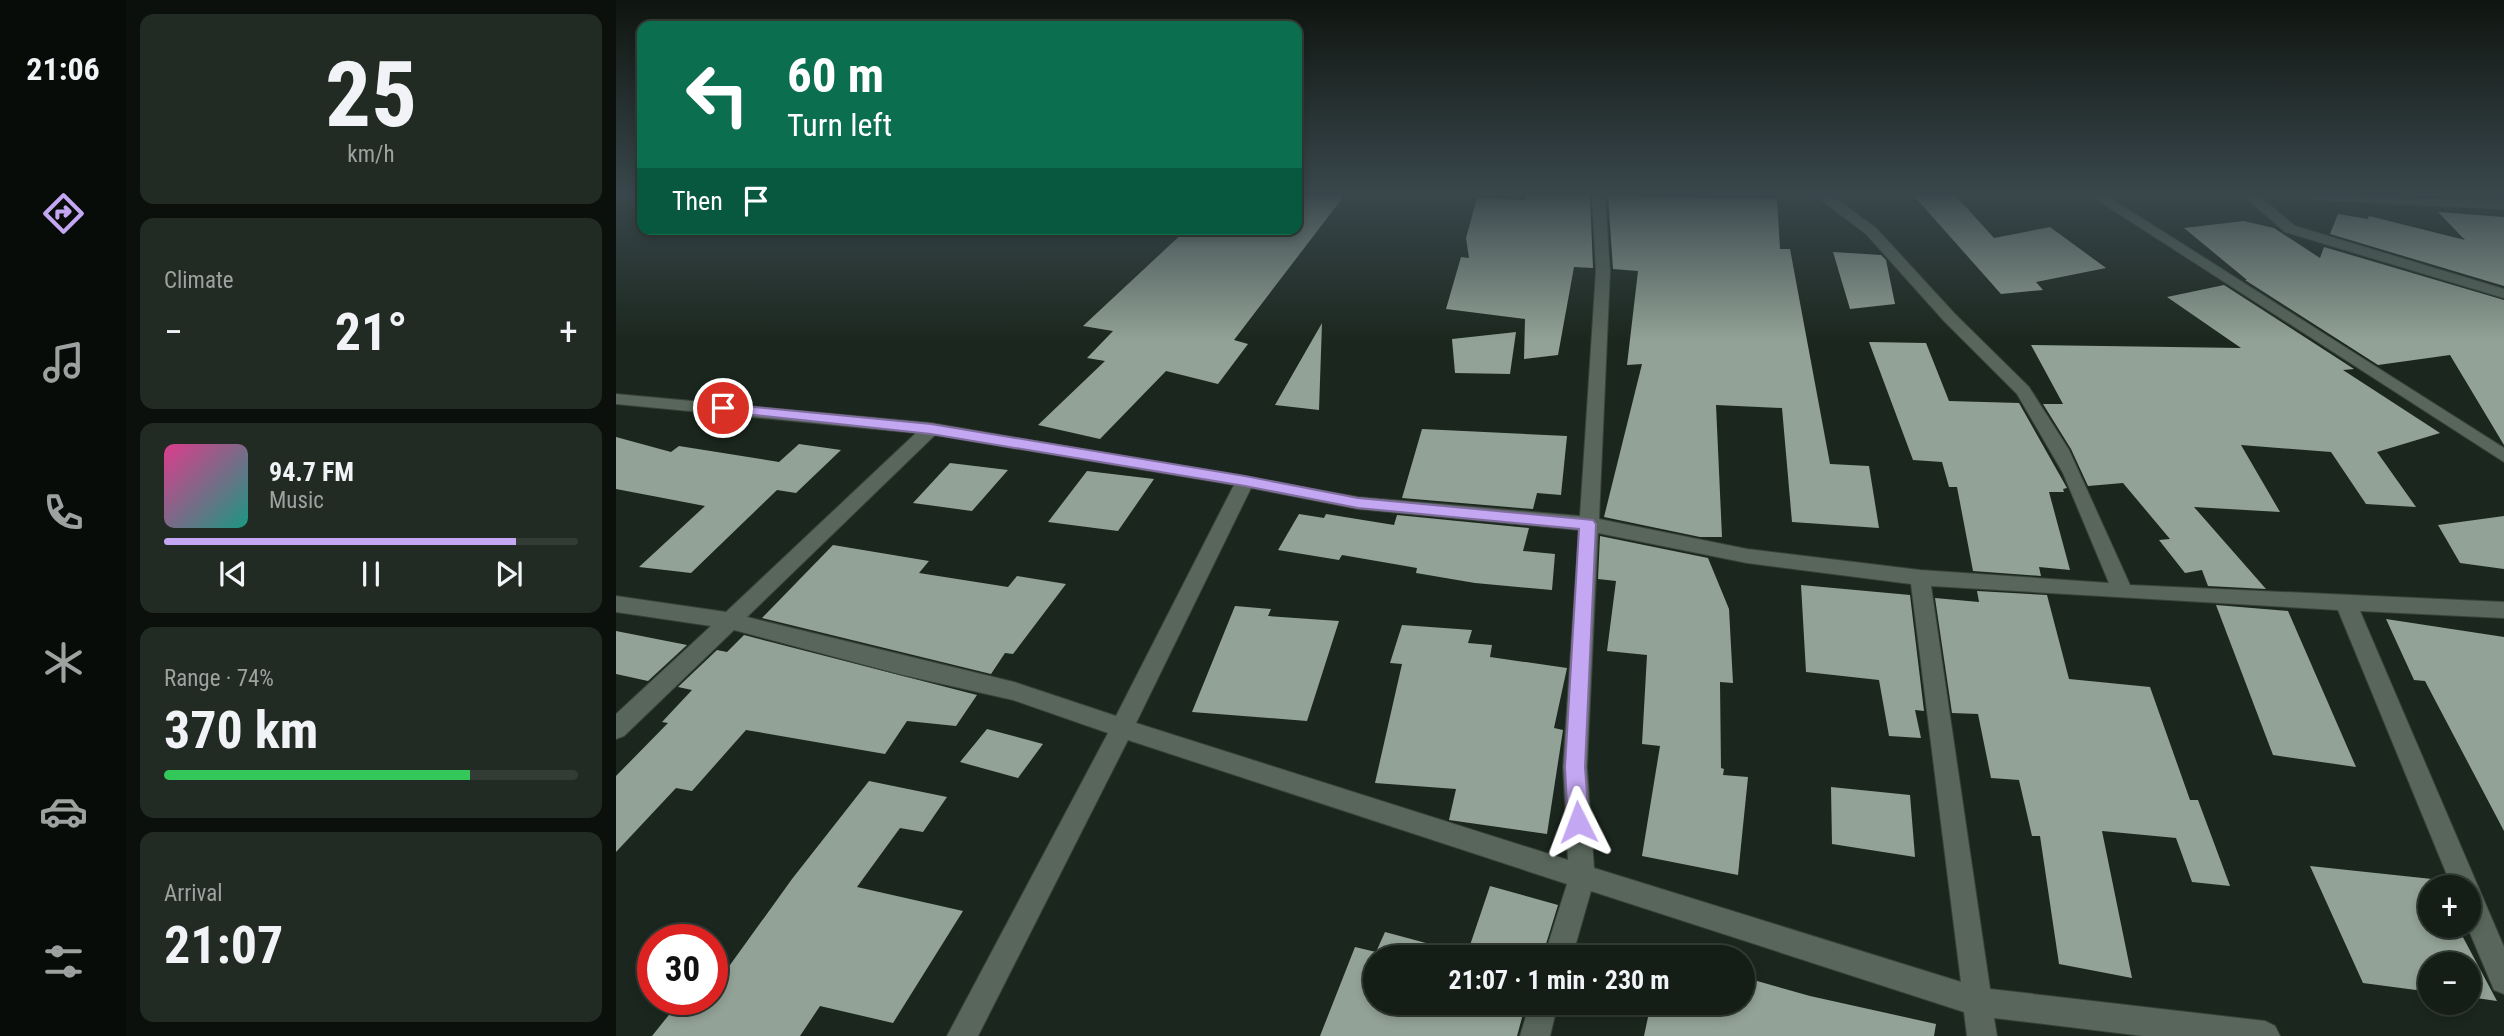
<!DOCTYPE html>
<meta charset="utf-8">
<style>
body{margin:0;font-family:"Roboto Condensed",sans-serif;background:#212a23;color:#f1f3f6;height:100vh;display:flex;flex-direction:column;font-size:26px;white-space:nowrap}
*{box-sizing:border-box;margin:0}
p{font-size:23px;color:#9da2a1}
.icon{flex:none;width:38px;height:38px;fill:none;stroke:currentColor;stroke-width:2;stroke-linecap:round;stroke-linejoin:round}
.map{position:relative;flex:1;overflow:hidden}
.side{display:flex;flex-direction:column;gap:14px;padding:14px;background:#0b100c;width:490px}
.side>*{flex:none}
.top-card{position:absolute;left:21px;top:21px;width:665px;height:214px;border-radius:14px;box-shadow:0 4px 10px #0003,0 0 0 2px #333b35;background:#0b6e4f;color:#fff;overflow:hidden}
.buttons{position:absolute;left:1802px;top:875px;display:grid;gap:14px}
.buttons a{display:grid;place-items:center;width:63px;height:63px;border-radius:50%;background:#141d16;box-shadow:0 4px 10px #0003,0 0 0 2px #333b35;font-size:35px}
.speed{position:absolute;left:21px;top:924px;display:flex;gap:14px;font-size:35px;font-weight:700;text-align:center}
.speed>*{display:grid;place-content:center;width:91px;height:91px;border-radius:50%;background:#141d16;box-shadow:0 4px 10px #0003,0 0 0 2px #333b35;line-height:1}
.speed .limit{border:10px solid #d22;background:#fff;color:#111}
.pin{position:absolute;display:grid;place-items:center;width:60px;height:60px;color:#fff;margin:-30px;border:4px solid #fff;border-radius:50%;box-shadow:0 2px 7px #0007}
.me{position:absolute;width:77px;margin:-38px;rotate:357deg;stroke-linejoin:round;filter:drop-shadow(0 0 5px #0008)}
.turn{display:flex;align-items:center;gap:24px;height:147px;padding:0 35px;font-size:32px}
.turn .icon{width:91px;height:91px;stroke-width:2.5}
.turn b{display:block;font-size:49px;line-height:60px}
.then{display:flex;align-items:center;height:66px;padding:0 35px;background:#0003;gap:14px;font-size:26px}
.big{font-size:52px;font-weight:700;line-height:1.1}
.side .tile{flex:1;display:flex;flex-direction:column;justify-content:center;gap:10px;min-width:0;padding:0 24px;border-radius:14px;background:#212a23}
.side .dial{align-items:center;gap:0}
.dial b{font-size:91px;line-height:1}
.song{display:flex;align-items:center;gap:21px}
.cover{width:84px;height:84px;border-radius:10px;background:linear-gradient(135deg,hsl(330 70% 55%),hsl(170 70% 35%))}
.played{height:7px;border-radius:4px;background:linear-gradient(90deg,#c3a7f2 85%,#333b35 85%)}
.keys{display:flex;justify-content:space-around;direction:ltr}
.heat{display:flex;justify-content:space-between;align-items:center;font-size:38px;direction:ltr}
.charge{height:10px;border-radius:5px;background:linear-gradient(90deg,#34c759 74%,#333b35 0)}
.trip{position:absolute;left:747px;top:945px;width:392px;height:70px;border-radius:35px;background:#141d16;box-shadow:0 4px 10px #0003,0 0 0 2px #333b35;font-weight:700;line-height:70px;text-align:center}
main{display:flex;flex:1;min-height:0}
.dock{display:flex;flex-direction:column;width:126px;justify-content:space-around;align-items:center;background:#080c09;color:#9da2a1}
.dock .icon{width:49px;height:49px}
.dock .current{color:#c3a7f2}
.dock b{font-size:32px;color:#f1f3f6}
.map>svg:first-child{display:block}
.building{fill:#93a296}
.lines{fill:none;stroke-linecap:round;stroke-linejoin:round}
.service-casing{stroke:#39423a;stroke-width:2}
.minor-casing{stroke:#39423a;stroke-width:2}
.tertiary-casing{stroke:#39423a;stroke-width:2}
.service{fill:#58665b;fill-rule:evenodd}
.minor{fill:#58665b;fill-rule:evenodd}
.tertiary{fill:#58665b;fill-rule:evenodd}
.route{fill:#c3a7f2;stroke:#7f6d9d;stroke-width:2}
</style>
<main>
<nav class="dock">
<b>21:06</b>
<svg class="icon current" aria-label="directions" viewBox="0 0 24 24"><path d="M12 3l9 9-9 9-9-9zM9 14v-3h6M13 9l2 2-2 2"/></svg>
<svg class="icon" aria-label="music" viewBox="0 0 24 24"><path d="M9 18V5l10-2v13"/><circle cx="6" cy="18" r="3"/><circle cx="16" cy="16" r="3"/></svg>
<svg class="icon" aria-label="phone" viewBox="0 0 24 24"><path d="M5 4h4l2 5-3 2q2 4 5 5l2-3 5 2v4C11 20 4 13 5 4z"/></svg>
<svg class="icon" aria-label="climate" viewBox="0 0 24 24"><path d="M12 3v18M4 7l16 10M4 17L20 7"/></svg>
<svg class="icon" aria-label="car" viewBox="0 0 24 24"><path d="M5 17H2v-5l4-1 3-4h7l3 4 3 1v5h-3M9 17h6M6 11h13"/><circle cx="7" cy="17" r="2"/><circle cx="17" cy="17" r="2"/></svg>
<svg class="icon" aria-label="filters" viewBox="0 0 24 24"><path d="M4 7h16M4 17h16"/><circle cx="9" cy="7" r="2"/><circle cx="15" cy="17" r="2"/></svg>
</nav>
<section class="side">
<div class="tile dial"><b>25</b><p>km/h</p></div>
<div class="tile"><p>Climate</p>
<div class="heat"><a>−</a><b class="big">21°</b><a>+</a></div>
</div>
<div class="tile">
<div class="song"><i class="cover"></i><div><b>94.7 FM</b><p>Music</p></div></div>
<div class="played"></div>
<div class="keys"><svg class="icon" aria-label="previous" viewBox="0 0 24 24"><path d="M18 5L8 12l10 7zM5 5v14"/></svg><svg class="icon" aria-label="pause" viewBox="0 0 24 24"><path d="M8 5v14M16 5v14"/></svg><svg class="icon" aria-label="next" viewBox="0 0 24 24"><path d="M6 5l10 7-10 7zM19 5v14"/></svg></div>
</div>
<div class="tile"><p>Range · 74%</p><b class="big">370 km</b><div class="charge"></div></div>
<div class="tile"><p>Arrival</p><b class="big">21:07</b></div>
</section>
<div class="map">
<svg width="1888" height="1036" viewBox="0 0 1888 1036">
<rect width="100%" height="100%" fill="#1b271e"/>
<!-- building -->
<g class="building">
<polygon points="681,196 728,196 618,340 632,344 602,384 550,371 484,439 422,425 489,361 471,358 497,331 467,326 571,229 681,229"/>
<polygon points="911,196 974,196 977,268 958,267 942,355 908,359 909,319 830,309 845,257 853,258 850,238 861,198 910,200"/>
<polygon points="992,196 1161,199 1164,249 1174,249 1214,464 1253,466 1263,528 1176,522 1166,408 1100,405 1106,537 1084,537 988,517 1026,364 1011,365 1022,271 997,269"/>
<polygon points="1298,196 1340,196 1378,238 1434,227 1490,268 1420,282 1427,290 1385,294"/>
<polygon points="1822,212 1888,217 1888,286 1714,234 1722,214 1752,219 1753,216 1849,240"/>
<polygon points="1628,221 1658,228 1704,258 1708,247 1888,300 1888,445 1834,355 1762,365 1629,280 1631,280 1568,228"/>
<polygon points="1217,252 1265,255 1270,260 1279,304 1234,309"/>
<polygon points="1608,285 1738,369 1727,370 1824,433 1761,452 1800,507 1750,504 1715,452 1625,445 1664,512 1578,507 1650,589 1592,586 1586,570 1569,573 1543,540 1554,539 1507,483 1472,486 1455,449 1427,404 1447,404 1415,345 1625,348 1551,297"/>
<polygon points="706,323 703,410 659,405"/>
<polygon points="900,332 894,374 839,373 836,339"/>
<polygon points="1253,342 1310,343 1333,401 1403,403 1451,488 1447,489 1448,492 1433,492 1454,570 1423,567 1425,576 1357,571 1341,487 1333,487 1326,462 1297,460"/>
<polygon points="806,429 951,436 945,495 921,493 917,509 786,498"/>
<polygon points="0,437 55,452 63,446 163,462 183,444 225,450 180,493 161,490 75,573 23,567 89,506 0,489"/>
<polygon points="334,463 392,470 356,511 297,503"/>
<polygon points="471,471 538,479 502,531 432,522"/>
<polygon points="683,514 708,518 710,514 778,525 781,515 913,528 907,551 939,554 936,590 859,583 800,573 801,568 726,555 723,560 662,550"/>
<polygon points="1888,516 1888,569 1844,563 1822,525"/>
<polygon points="984,536 1092,558 1113,609 1117,683 1104,682 1105,768 1108,769 1107,775 1132,777 1122,875 1026,856 1044,746 1026,744 1031,655 991,651 1000,581 982,579"/>
<polygon points="217,545 313,561 303,573 392,587 401,576 450,584 397,654 389,653 375,674 146,618"/>
<polygon points="1185,585 1294,595 1308,711 1299,710 1305,738 1273,736 1263,680 1190,672"/>
<polygon points="1361,591 1431,595 1453,679 1534,687 1574,800 1582,800 1614,886 1576,882 1560,838 1486,831 1516,978 1443,964 1424,836 1416,836 1403,780 1375,778 1362,714 1336,713 1319,598 1363,602"/>
<polygon points="1600,605 1672,611 1740,767 1657,755"/>
<polygon points="619,606 655,609 652,616 723,621 691,721 576,712"/>
<polygon points="1770,619 1888,637 1888,831 1809,681 1798,680"/>
<polygon points="786,625 856,630 852,643 876,645 874,657 951,668 938,728 947,730 931,834 833,820 840,789 759,783 786,664 774,663"/>
<polygon points="0,631 71,645 32,681 0,674"/>
<polygon points="128,635 361,695 340,726 291,721 269,754 130,730 76,791 60,788 0,852 0,776 52,723 46,722 76,690 62,687 101,650 111,652"/>
<polygon points="371,729 427,744 402,778 344,762"/>
<polygon points="253,781 331,797 307,832 284,828 241,887 347,911 277,1023 204,1006 184,1036 36,1036 64,1001 85,1005 90,999 96,999 96,990 176,879"/>
<polygon points="1215,787 1294,795 1299,857 1216,844"/>
<polygon points="1694,866 1816,879 1820,887 1815,887 1815,926 1841,926 1881,1001 1853,997 1853,964 1815,964 1815,992 1747,983"/>
<polygon points="874,886 942,905 926,957 760,957 760,1003 910,1003 901,1036 704,1036 739,947 760,952 769,932 851,954"/>
<polygon points="1127,977 1194,996 1320,1024 1318,1036 1028,1036 1035,1003 1127,1003"/>
</g>
<g class="lines">
<!-- service casing -->
<g class="service-casing">
<polygon id="service" points="1628,196 1643,196 1679,226 1888,289 1888,298 1669,232"/>
</g>
<!-- minor casing -->
<g class="minor-casing">
<g id="minor">
<path d="M976,196H989L994,271L983,519L1131,549L1304,570L1493,583L1447,473L1401,394L1328,321L1250,234L1200,196H1216L1260,228L1339,314L1413,387L1453,450L1514,585L1888,602V618L1744,611L1888,947V994L1878,990L1851,926L1853,887H1836L1722,610L1315,586L1374,989L1649,1021L1659,1026L1664,1036H1527L1378,1018L1381,1036H1351L1348,1012L975,891L956,957H928L951,884L512,740L362,1036H331L492,733L397,700L287,675L118,630L8,736L0,739V714L95,626L0,612V596L110,612L300,433L0,404V394L315,423L742,497L964,516L980,271ZM319,435L618,485L500,716L398,682L131,617ZM635,488L742,509L963,530L947,767L952,860L520,723ZM982,533L1131,563L1295,584L1345,982L978,868L971,767Z"/>
<polygon points="914,1003 942,1003 934,1036 904,1036"/>
</g>
</g>
<!-- tertiary casing -->
<g class="tertiary-casing">
<g id="tertiary">
<polygon points="1475,196 1491,196 1888,448 1888,462"/>
<polygon points="1693,196 1888,201 1888,209 1700,200"/>
</g>
</g>
<!-- service -->
<use href="#service" class="service"/>
<!-- minor -->
<use href="#minor" class="minor"/>
<!-- tertiary -->
<use href="#tertiary" class="tertiary"/>
</g>
<!-- sky -->
<linearGradient id="sky" x2="0" y2="1"><stop stop-color="#0f1510"/><stop offset="0.57" stop-color="#39474c"/><stop offset="1" stop-color="#39474c" stop-opacity="0"/></linearGradient>
<rect width="1888" height="341" fill="url(#sky)"/>
<!-- route -->
<polygon class="route" points="107,404 315,424 629,476 742,498 977,520 980,524 969,767 973,822 970,828 962,831 955,828 952,822 949,767 963,529 742,508 629,486 315,434 102,411 100,408"/>
</svg>
<div class="buttons">
<a>+</a>
<a>−</a>
</div>
<div class="speed"><div class="limit">30</div></div>
<div class="pin" style="left:107px;top:408px;background:#d93025"><svg class="icon" aria-label="arrive" viewBox="0 0 24 24"><path d="M6 21V4h12l-3 4 3 4H6"/></svg></div>
<svg class="me" style="left:962px;top:822px" viewBox="-20 -20 40 40"><path d="M0-17L14 15 0 8-14 15z" fill="#c3a7f2" stroke="#fff" stroke-width="4"/></svg>
<div class="trip">21:07 · 1 min · 230 m</div>
<div class="top-card">
<div class="turn"><svg class="icon" aria-label="left" viewBox="0 0 24 24"><path d="M17 20v-9H6M10 6l-5 5 5 5"/></svg><div><b>60 m</b>Turn left</div></div>
<div class="then">Then<svg class="icon" aria-label="arrive" viewBox="0 0 24 24"><path d="M6 21V4h12l-3 4 3 4H6"/></svg></div>
</div>
</div>
</main>
